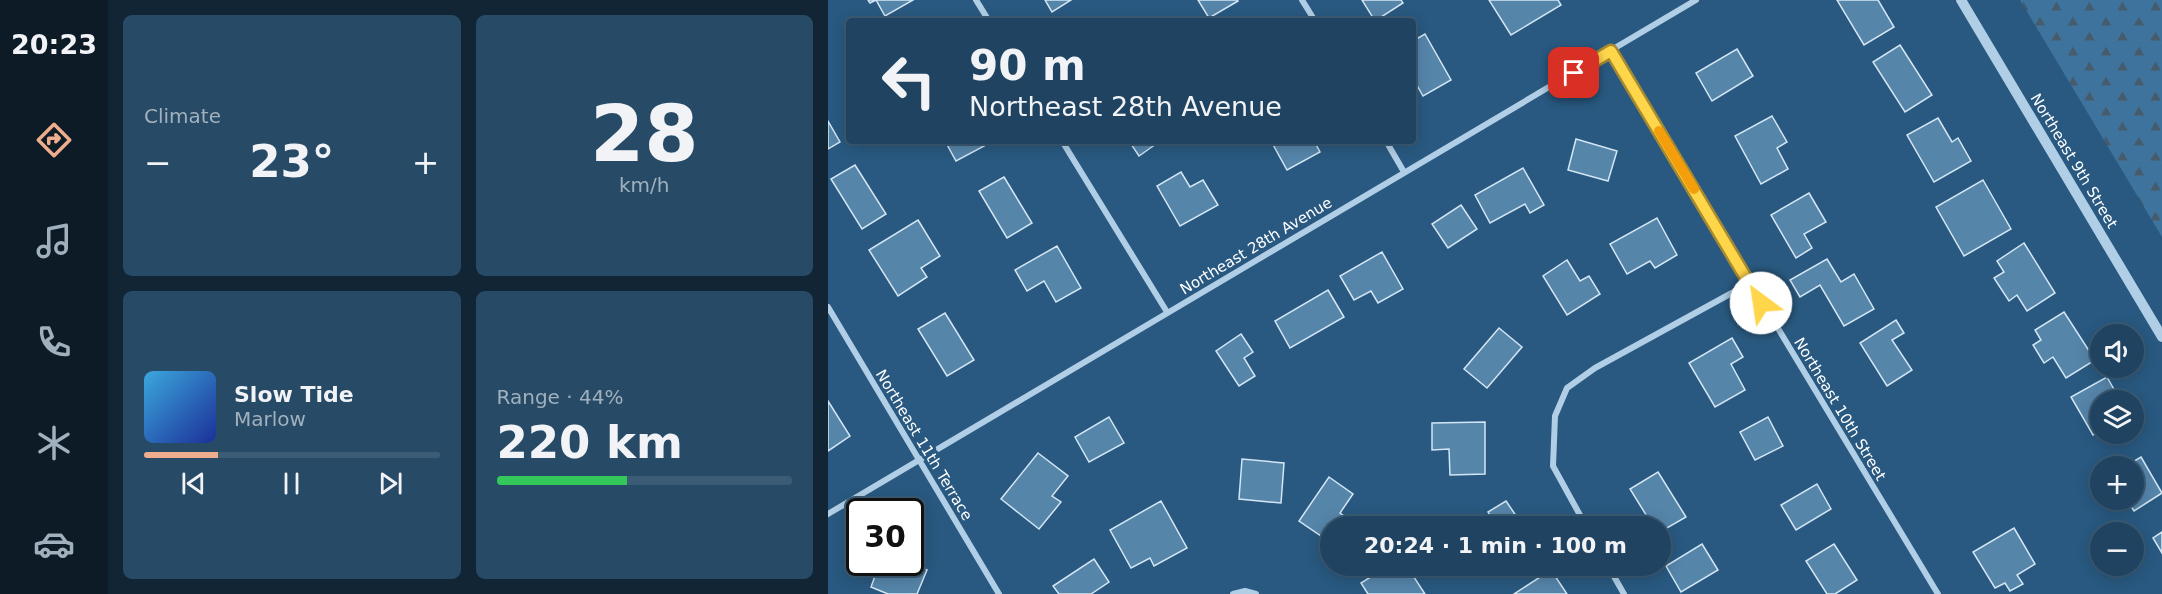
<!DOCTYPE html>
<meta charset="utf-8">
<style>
body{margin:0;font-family:"DejaVu Sans",sans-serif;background:#274a66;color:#f1f3f6;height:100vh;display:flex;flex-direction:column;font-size:22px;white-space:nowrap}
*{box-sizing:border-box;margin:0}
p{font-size:20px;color:#a1b0bd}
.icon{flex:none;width:33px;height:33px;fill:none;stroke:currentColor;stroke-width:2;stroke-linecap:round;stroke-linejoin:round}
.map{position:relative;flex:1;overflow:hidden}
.drawer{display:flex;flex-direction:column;gap:15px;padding:15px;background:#112535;width:720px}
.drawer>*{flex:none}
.hud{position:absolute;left:18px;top:18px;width:570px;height:126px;border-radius:6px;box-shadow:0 3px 15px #0003,0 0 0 2px #3c5c75;background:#1f4360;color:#f1f3f6;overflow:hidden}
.buttons{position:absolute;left:1262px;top:324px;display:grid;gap:12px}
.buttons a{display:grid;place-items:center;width:54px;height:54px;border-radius:50%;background:#1f4360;box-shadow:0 3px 15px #0003,0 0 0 2px #3c5c75;font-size:30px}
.speed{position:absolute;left:18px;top:498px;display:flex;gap:12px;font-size:30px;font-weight:700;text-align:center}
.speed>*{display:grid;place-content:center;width:78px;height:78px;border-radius:50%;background:#1f4360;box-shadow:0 3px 15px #0003,0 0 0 2px #3c5c75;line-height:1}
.speed .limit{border:3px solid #111;border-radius:9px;background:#fff;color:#111}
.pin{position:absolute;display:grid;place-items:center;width:51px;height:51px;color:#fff;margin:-26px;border-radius:12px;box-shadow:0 3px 9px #0006}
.me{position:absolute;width:66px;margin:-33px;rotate:329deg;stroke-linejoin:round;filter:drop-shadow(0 0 4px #0008)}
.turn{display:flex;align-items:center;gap:21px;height:126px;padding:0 24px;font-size:27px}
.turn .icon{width:78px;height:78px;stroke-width:2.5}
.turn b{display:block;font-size:42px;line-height:51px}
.big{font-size:45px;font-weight:600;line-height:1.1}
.drawer .tile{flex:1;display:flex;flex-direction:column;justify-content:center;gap:9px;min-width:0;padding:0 21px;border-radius:9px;background:#274a66}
.drawer .dial{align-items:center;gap:0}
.dial b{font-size:78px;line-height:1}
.song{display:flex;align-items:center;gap:18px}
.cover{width:72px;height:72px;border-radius:9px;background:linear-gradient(135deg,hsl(200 70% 55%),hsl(230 70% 35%))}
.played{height:6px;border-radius:3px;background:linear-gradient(90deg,#eead8d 25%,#3c5c75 25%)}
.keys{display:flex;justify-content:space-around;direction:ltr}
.heat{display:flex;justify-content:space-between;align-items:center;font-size:33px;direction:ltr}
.charge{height:9px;border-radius:4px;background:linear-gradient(90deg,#34c759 44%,#3c5c75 0)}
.drawer .tiles{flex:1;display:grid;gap:15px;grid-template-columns:repeat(2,1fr)}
.trip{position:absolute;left:492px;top:516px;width:351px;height:60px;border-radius:30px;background:#1f4360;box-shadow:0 3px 15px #0003,0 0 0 2px #3c5c75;font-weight:600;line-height:60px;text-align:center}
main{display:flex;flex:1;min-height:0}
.tab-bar{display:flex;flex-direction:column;width:108px;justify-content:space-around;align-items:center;background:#0c1b26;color:#a1b0bd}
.tab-bar .icon{width:42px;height:42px}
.tab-bar .on{color:#eead8d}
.tab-bar b{font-size:27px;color:#f1f3f6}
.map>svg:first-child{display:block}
.forest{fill:url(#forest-firs)}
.building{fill:#5685aa;stroke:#d3e6f4;stroke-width:1.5}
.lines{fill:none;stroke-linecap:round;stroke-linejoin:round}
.minor{stroke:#b0cee5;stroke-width:6}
.tertiary{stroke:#b0cee5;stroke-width:10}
.route-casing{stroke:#a68a30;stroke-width:15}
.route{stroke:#ffd54a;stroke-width:10}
.slow{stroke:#f59e0b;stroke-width:10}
.labels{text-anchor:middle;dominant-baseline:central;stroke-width:6;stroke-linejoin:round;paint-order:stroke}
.street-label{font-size:15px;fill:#fff;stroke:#295980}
</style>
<main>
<nav class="tab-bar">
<b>20:23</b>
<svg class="icon on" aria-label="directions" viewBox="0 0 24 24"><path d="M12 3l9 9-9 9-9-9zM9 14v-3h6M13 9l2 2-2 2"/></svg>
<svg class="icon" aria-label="music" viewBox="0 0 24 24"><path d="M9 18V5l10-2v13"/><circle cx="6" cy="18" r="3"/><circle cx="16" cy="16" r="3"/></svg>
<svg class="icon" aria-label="phone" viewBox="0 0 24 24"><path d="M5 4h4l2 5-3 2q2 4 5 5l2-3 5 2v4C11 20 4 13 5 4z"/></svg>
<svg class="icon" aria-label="climate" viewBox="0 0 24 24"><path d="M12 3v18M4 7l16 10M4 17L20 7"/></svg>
<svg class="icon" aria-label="car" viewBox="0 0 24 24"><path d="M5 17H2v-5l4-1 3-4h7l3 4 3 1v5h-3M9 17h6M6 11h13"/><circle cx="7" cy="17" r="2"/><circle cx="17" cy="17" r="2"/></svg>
</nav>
<section class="drawer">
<div class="tiles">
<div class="tile"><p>Climate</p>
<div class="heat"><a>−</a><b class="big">23°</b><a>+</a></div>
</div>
<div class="tile dial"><b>28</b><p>km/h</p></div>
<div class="tile">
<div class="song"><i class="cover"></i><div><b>Slow Tide</b><p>Marlow</p></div></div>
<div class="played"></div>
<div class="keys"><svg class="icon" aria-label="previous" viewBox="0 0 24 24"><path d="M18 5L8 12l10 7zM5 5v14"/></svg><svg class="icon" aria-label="pause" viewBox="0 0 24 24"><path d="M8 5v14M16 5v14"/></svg><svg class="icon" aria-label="next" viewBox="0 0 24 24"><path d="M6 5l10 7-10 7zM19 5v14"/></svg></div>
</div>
<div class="tile"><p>Range · 44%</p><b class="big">220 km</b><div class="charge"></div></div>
</div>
</section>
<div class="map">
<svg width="1334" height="594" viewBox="0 0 1334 594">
<defs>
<pattern id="forest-firs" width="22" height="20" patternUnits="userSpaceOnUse" patternTransform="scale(1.5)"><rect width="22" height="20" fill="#3e739d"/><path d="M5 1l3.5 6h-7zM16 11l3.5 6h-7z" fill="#465c6c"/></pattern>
</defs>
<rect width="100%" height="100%" fill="#295980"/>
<!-- forest -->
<polygon class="forest" points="1192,0 1334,0 1334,237"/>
<!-- building -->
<g class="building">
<polygon points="40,0 85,0 57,16 48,0 42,3"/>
<polygon points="217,0 243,0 224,12"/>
<polygon points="370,0 409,0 410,1 381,18"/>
<polygon points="534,0 573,0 575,3 547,21"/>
<polygon points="661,0 730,0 733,5 683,35"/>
<polygon points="1009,0 1050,0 1066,27 1036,45"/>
<polygon points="597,34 623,80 595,96 585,78 585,41"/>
<polygon points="1072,45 1104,95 1077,112 1045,62"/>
<polygon points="909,49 925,76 884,101 868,73"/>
<polygon points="944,116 959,142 949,148 960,169 933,184 907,136"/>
<polygon points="1110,118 1124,142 1130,138 1143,161 1106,182 1079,135"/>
<polygon points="0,121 12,142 0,149"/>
<polygon points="748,139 789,151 780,181 740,170"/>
<polygon points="117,141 159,141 160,144 128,161"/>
<polygon points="301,141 325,141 328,144 311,156"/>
<polygon points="443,141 486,141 492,152 459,170"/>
<polygon points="27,165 58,214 34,229 3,179"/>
<polygon points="695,168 716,205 702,213 697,204 662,223 647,195"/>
<polygon points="353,172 362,187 375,180 390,205 352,226 329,186"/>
<polygon points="176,177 204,223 179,238 151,191"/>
<polygon points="1155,180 1183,229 1136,256 1108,207"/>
<polygon points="981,193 998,222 976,234 984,248 968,258 943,215"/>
<polygon points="633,205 649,229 620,248 604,224"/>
<polygon points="829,218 849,255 827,268 822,261 799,274 782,244"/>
<polygon points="90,220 112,256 93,268 99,277 70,296 41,250"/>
<polygon points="1196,243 1227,293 1199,311 1189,295 1181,301 1166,278 1176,272 1169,261"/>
<polygon points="229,246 253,288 228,302 216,281 199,291 187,270"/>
<polygon points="554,252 575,289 550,303 543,291 526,300 512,276"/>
<polygon points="999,259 1013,282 1026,274 1046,309 1016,326 992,285 972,297 962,280"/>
<polygon points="739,260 752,281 761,276 772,294 739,315 715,276"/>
<polygon points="500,290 516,317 462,348 447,321"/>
<polygon points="1236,312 1267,360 1238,378 1225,357 1216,363 1205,345 1213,340 1207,330"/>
<polygon points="117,313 146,360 119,376 90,329"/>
<polygon points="1068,320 1076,333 1064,340 1084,370 1059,386 1032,343"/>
<polygon points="671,328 694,347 659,388 636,369"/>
<polygon points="413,334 425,352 416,358 427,376 411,386 388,351"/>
<polygon points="904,338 915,357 903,364 917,390 887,407 861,363"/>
<polygon points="1279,377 1292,400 1272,400 1272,431 1265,435 1243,397"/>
<polygon points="0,401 22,436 0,451"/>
<polygon points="281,417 296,443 261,462 247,437"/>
<polygon points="940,417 955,446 927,460 912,432"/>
<polygon points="657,422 657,474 622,475 621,449 604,450 604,423"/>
<polygon points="210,453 240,476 224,496 233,502 211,529 173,499"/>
<polygon points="1313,457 1334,493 1306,511 1299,500 1305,500 1305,466 1298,466"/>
<polygon points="414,459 456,463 453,503 411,499"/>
<polygon points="830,472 858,517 832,532 832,526 825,526 802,489"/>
<polygon points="501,477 525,494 512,513 531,526 502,526 502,542 471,521"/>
<polygon points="989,484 1003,509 968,530 953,505"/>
<polygon points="333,501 359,548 326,566 322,558 303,568 282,530"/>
<polygon points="678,501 695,526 669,526 660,512"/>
<polygon points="1186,528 1207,564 1189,575 1195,584 1182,591 1177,583 1167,588 1145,552"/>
<polygon points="1334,532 1334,553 1325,538"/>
<polygon points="874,544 890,570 853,592 838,566"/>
<polygon points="1006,544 1029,580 1007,594 999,594 978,561"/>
<polygon points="266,559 281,582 263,594 231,594 225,586"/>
<polygon points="52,562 79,562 99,570 89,594 60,594 43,587"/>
<polygon points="560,566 563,566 569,575 580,568 597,594 540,594 533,583"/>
<polygon points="723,570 739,594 686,594"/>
</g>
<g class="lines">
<!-- minor -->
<g class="minor">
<polyline points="148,0 161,21"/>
<polyline points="474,0 487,21"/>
<polyline points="783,51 1110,594"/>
<polyline points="234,141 339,312"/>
<polyline points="558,141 576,172"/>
<polyline points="0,307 171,594"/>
<polyline points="0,514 868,0"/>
<polyline points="758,526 725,466 727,416 739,388 767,368 922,283"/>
<polyline points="780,566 796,594"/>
<polyline points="405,594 417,591 428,594"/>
</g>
<!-- tertiary -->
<polyline class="tertiary" points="1133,0 1334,337"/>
</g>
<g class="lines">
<!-- route casing -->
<g class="route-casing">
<polyline id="route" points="746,73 783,51 933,303"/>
</g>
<!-- route -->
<use href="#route" class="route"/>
<!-- slow -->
<polyline class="slow" points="831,131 866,189"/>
</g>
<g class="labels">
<!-- street labels -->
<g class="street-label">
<text transform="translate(1246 161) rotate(59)">Northeast 9th Street</text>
<text transform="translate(428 246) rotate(-31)">Northeast 28th Avenue</text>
<text transform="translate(1012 409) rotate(59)">Northeast 10th Street</text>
<text transform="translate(96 445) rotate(59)">Northeast 11th Terrace</text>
</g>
</g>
</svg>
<div class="buttons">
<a><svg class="icon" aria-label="sound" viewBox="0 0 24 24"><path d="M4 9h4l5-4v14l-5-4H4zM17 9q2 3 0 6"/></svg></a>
<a><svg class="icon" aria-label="layers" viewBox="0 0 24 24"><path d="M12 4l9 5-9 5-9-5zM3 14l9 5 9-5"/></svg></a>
<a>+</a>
<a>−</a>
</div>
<div class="speed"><div class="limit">30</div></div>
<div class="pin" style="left:746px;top:73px;background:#d93025"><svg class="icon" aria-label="arrive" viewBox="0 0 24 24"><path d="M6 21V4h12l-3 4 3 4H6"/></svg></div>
<svg class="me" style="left:933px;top:303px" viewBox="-20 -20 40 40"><circle r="19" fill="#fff"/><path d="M0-13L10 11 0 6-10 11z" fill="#ffd54a"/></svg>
<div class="trip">20:24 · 1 min · 100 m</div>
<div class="hud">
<div class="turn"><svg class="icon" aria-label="left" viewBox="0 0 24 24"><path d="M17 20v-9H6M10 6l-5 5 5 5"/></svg><div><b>90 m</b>Northeast 28th Avenue</div></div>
</div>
</div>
</main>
